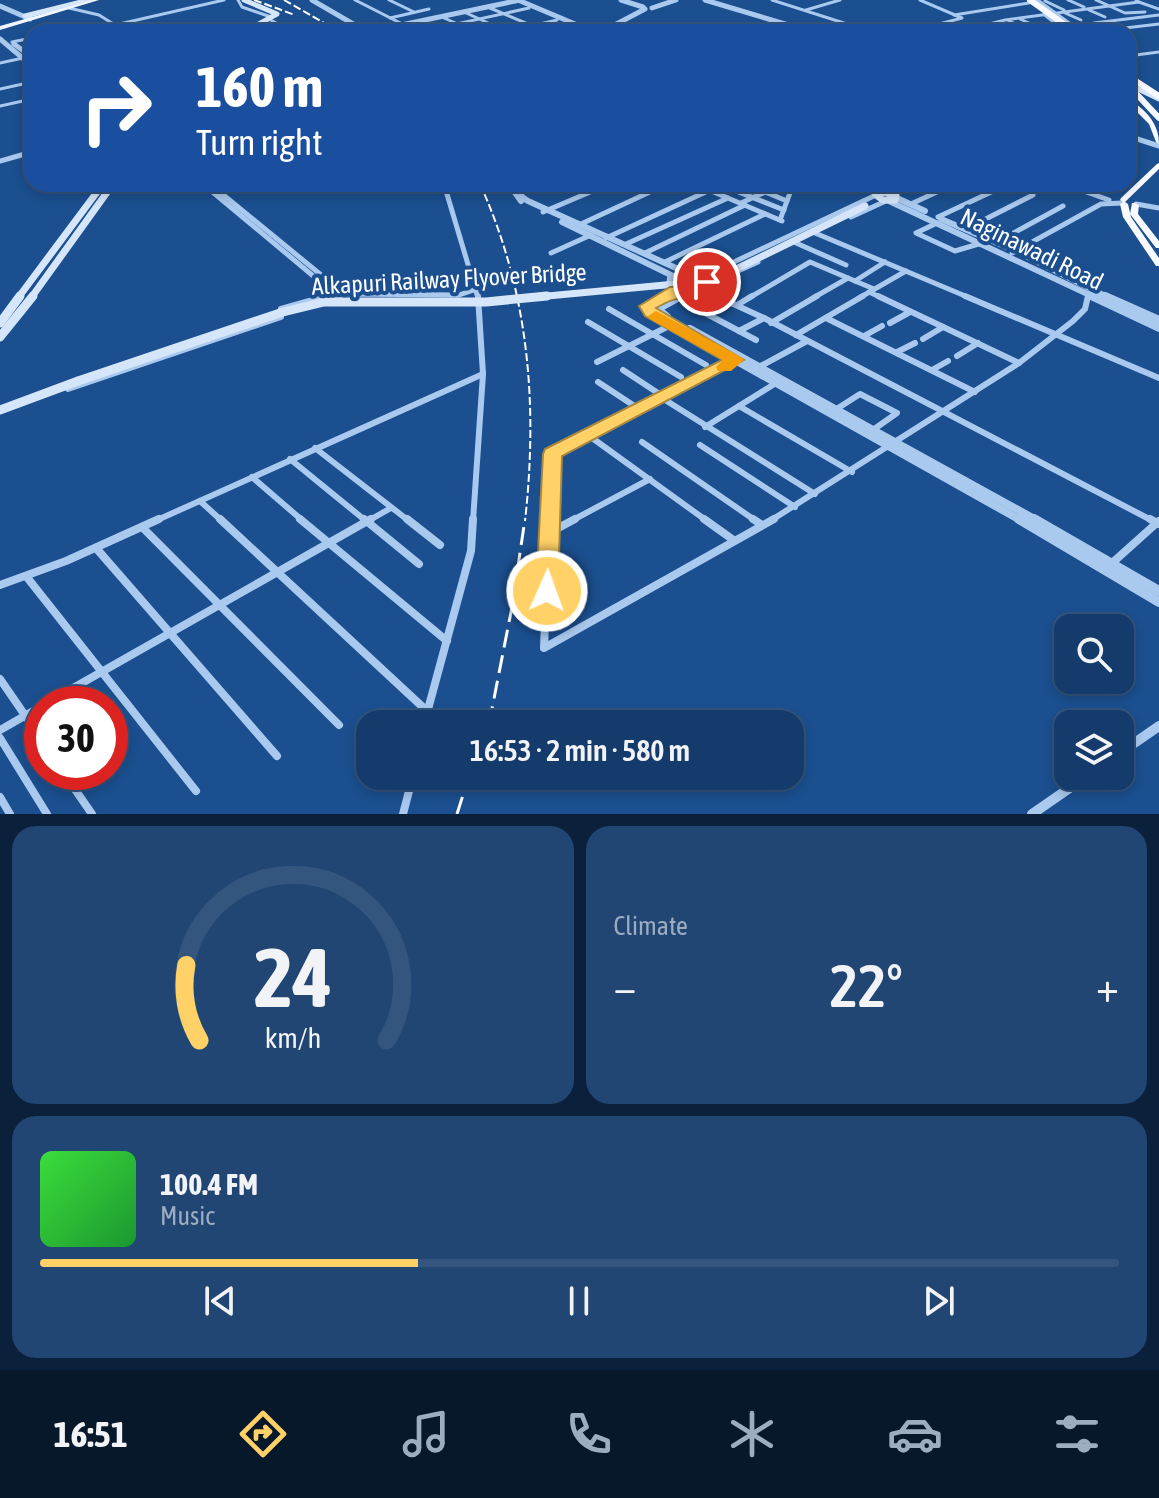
<!DOCTYPE html>
<meta charset="utf-8">
<style>
body{margin:0;font-family:"Asap Condensed",sans-serif;background:#214673;color:#f1f3f6;height:100vh;display:flex;flex-direction:column;font-size:30px;white-space:nowrap}
*{box-sizing:border-box;margin:0}
p{font-size:26px;color:#9dadc1}
.icon{flex:none;width:44px;height:44px;fill:none;stroke:currentColor;stroke-width:2;stroke-linecap:round;stroke-linejoin:round}
.map{position:relative;height:814px;overflow:hidden}
.sheet{display:flex;flex-direction:column;gap:12px;padding:12px;background:#0b203b;flex:1}
.sheet>*{flex:none}
.hud{position:absolute;left:24px;top:24px;width:1112px;height:168px;border-radius:24px;box-shadow:0 4px 12px #0003,0 0 0 2px #33557e;background:#1a4fa0;color:#fff;overflow:hidden}
.buttons{position:absolute;left:1054px;top:614px;display:grid;gap:16px}
.buttons a{display:grid;place-items:center;width:80px;height:80px;border-radius:16px;background:#143b6b;box-shadow:0 4px 12px #0003,0 0 0 2px #33557e;font-size:40px}
.speed{position:absolute;left:24px;top:686px;display:flex;gap:16px;font-size:40px;font-weight:700;text-align:center}
.speed>*{display:grid;place-content:center;width:104px;height:104px;border-radius:50%;background:#143b6b;box-shadow:0 4px 12px #0003,0 0 0 2px #33557e;line-height:1}
.speed .limit{border:12px solid #d22;background:#fff;color:#111}
.pin{position:absolute;display:grid;place-items:center;width:68px;height:68px;color:#fff;margin:-34px;border:4px solid #fff;border-radius:50%;box-shadow:0 2px 8px #0007}
.me{position:absolute;width:88px;margin:-44px;rotate:2deg;stroke-linejoin:round;filter:drop-shadow(0 0 6px #0008)}
.turn{display:flex;align-items:center;gap:28px;height:168px;padding:0 40px;font-size:36px}
.turn .icon{width:104px;height:104px;stroke-width:2.5}
.turn b{display:block;font-size:56px;line-height:68px}
.big{font-size:60px;font-weight:600;line-height:1.1}
.sheet .card{flex:1;display:flex;flex-direction:column;justify-content:center;gap:12px;min-width:0;padding:0 28px;border-radius:24px;background:#214673}
.sheet .dial{align-items:center;gap:0}
.dial svg{height:208px;overflow:visible;fill:none;stroke:#33557e;stroke-width:7;stroke-linecap:round;text-anchor:middle}
.dial text{fill:#f1f3f6;stroke:none}
.song{display:flex;align-items:center;gap:24px}
.cover{width:96px;height:96px;border-radius:12px;background:linear-gradient(135deg,hsl(120 70% 55%),hsl(130 70% 35%))}
.played{height:8px;border-radius:4px;background:linear-gradient(90deg,#ffd166 35%,#33557e 35%)}
.keys{display:flex;justify-content:space-around;direction:ltr}
.heat{display:flex;justify-content:space-between;align-items:center;font-size:44px;direction:ltr}
.sheet .tiles{flex:1;display:grid;gap:12px;grid-template-columns:1fr 1fr}
.card:last-child{grid-column:span 2}
.trip{position:absolute;left:356px;top:710px;width:448px;height:80px;border-radius:24px;background:#143b6b;box-shadow:0 4px 12px #0003,0 0 0 2px #33557e;font-weight:600;line-height:80px;text-align:center}
.dock{display:flex;height:128px;justify-content:space-around;align-items:center;background:#08182b;color:#9dadc1}
.dock .icon{width:56px;height:56px}
.dock .selected{color:#ffd166}
.dock b{font-size:36px;color:#f1f3f6}
.map>svg:first-child{display:block}
.lines{fill:none;stroke-linecap:round;stroke-linejoin:round}
.minor-far3{stroke:#a9c9ee;stroke-width:3}
.minor-far2{stroke:#a9c9ee;stroke-width:5}
.minor-far1{stroke:#a9c9ee;stroke-width:6}
.minor{stroke:#a9c9ee;stroke-width:8}
.tertiary-far3{stroke:#a9c9ee;stroke-width:5}
.tertiary-far2{stroke:#a9c9ee;stroke-width:6}
.tertiary-far1{stroke:#a9c9ee;stroke-width:8}
.tertiary{stroke:#a9c9ee;stroke-width:10}
.secondary-far2{stroke:#d6e6fa;stroke-width:5}
.secondary-far1{stroke:#d6e6fa;stroke-width:7}
.secondary{stroke:#d6e6fa;stroke-width:9}
.primary{fill:#f0f6ff;fill-rule:evenodd}
.trunk{fill:#f8faff;fill-rule:evenodd}
.rail-far1{stroke:#fff;stroke-width:2;stroke-dasharray:8 3;stroke-linecap:butt}
.rail{stroke:#fff;stroke-width:3;stroke-dasharray:18 8;stroke-linecap:butt}
.secondary-bridge-far1{stroke:#d6e6fa;stroke-width:7}
.secondary-bridge{stroke:#d6e6fa;stroke-width:9}
.trunk-bridge{stroke:#f8faff;stroke-width:6}
.route{fill:#ffd166;stroke:#a68842;stroke-width:2}
.slow{fill:#f59e0b}
.labels{text-anchor:middle;dominant-baseline:central;stroke-width:8;stroke-linejoin:round;paint-order:stroke}
.street-label{font-size:24px;fill:#fff;stroke:#1b4f8f}
</style>
<div class="map">
<svg width="1159" height="814" viewBox="0 0 1159 814">
<rect width="100%" height="100%" fill="#1b4f8f"/>
<g class="lines">
<!-- minor-far3 -->
<g class="minor-far3">
<polyline points="238,0 242,7 271,17"/>
<polyline points="355,0 418,32"/>
<polyline points="389,0 414,12"/>
<polyline points="772,0 872,32"/>
<polyline points="1068,0 1084,7"/>
<polyline points="1096,0 1125,13 1145,12"/>
<polyline points="1045,1 1064,10"/>
<polyline points="1136,1 1159,9"/>
<polyline points="69,8 99,15 115,25 224,0"/>
<polyline points="490,8 547,32"/>
<polyline points="806,10 840,0"/>
<polyline points="1089,10 1105,17"/>
<polyline points="464,12 508,32"/>
<polyline points="1065,13 1081,20"/>
<polyline points="954,15 1029,3"/>
<polyline points="390,18 429,9"/>
<polyline points="444,18 476,32"/>
<polyline points="269,19 292,32"/>
<polyline points="1020,19 1040,28"/>
<polyline points="1009,21 1028,30"/>
<polyline points="1094,23 1159,15"/>
<polyline points="1108,30 1159,24"/>
<polyline points="420,32 529,8"/>
<polyline points="506,32 557,20"/>
<polyline points="909,32 962,18 920,0"/>
<polyline points="958,32 1005,20 1139,2"/>
<polyline points="12,42 32,38"/>
<polyline points="1128,56 1159,52"/>
<polyline points="0,63 23,58"/>
<polyline points="0,89 32,82"/>
<polyline points="0,106 32,99"/>
</g>
<!-- minor-far2 -->
<g class="minor-far2">
<polyline points="1128,136 1159,146"/>
<polyline points="0,161 32,152"/>
<polyline points="203,184 330,290 333,296"/>
<polyline points="210,184 337,288 340,296"/>
<polyline points="444,184 478,298"/>
<polyline points="746,184 787,201"/>
<polyline points="857,184 879,193"/>
<polyline points="1064,184 1109,200"/>
<polyline points="721,185 784,210"/>
<polyline points="709,190 782,221"/>
<polyline points="741,203 783,184 791,190 780,220"/>
<polyline points="911,204 954,184"/>
<polyline points="1136,204 1159,208"/>
<polyline points="543,212 609,184"/>
<polyline points="851,217 888,200"/>
<polyline points="938,217 1004,186"/>
<polyline points="937,223 916,233 955,251 982,243"/>
<polyline points="581,224 667,184"/>
<polyline points="966,229 1033,195"/>
<polyline points="815,233 970,298"/>
<polyline points="606,238 723,184"/>
<polyline points="997,242 1063,206"/>
<polyline points="796,243 846,265"/>
<polyline points="626,244 728,198"/>
<polyline points="551,253 591,235"/>
<polyline points="645,253 745,205"/>
<polyline points="1012,253 1101,204 1122,203"/>
<polyline points="665,262 765,214"/>
<polyline points="702,277 876,195"/>
<polyline points="855,281 885,262"/>
<polyline points="707,285 758,262"/>
<polyline points="702,290 720,298"/>
<polyline points="869,292 882,298"/>
<polyline points="316,298 344,294 459,295 477,289"/>
<polyline points="749,298 810,262 874,289"/>
<polyline points="813,298 848,278"/>
<polyline points="859,298 906,271"/>
<polyline points="1088,298 1089,293"/>
</g>
<!-- minor-far1 -->
<g class="minor-far1">
<polyline points="716,296 764,318 1153,521"/>
<polyline points="878,296 1019,363"/>
<polyline points="965,296 1159,378"/>
<polyline points="737,305 752,296"/>
<polyline points="692,306 756,340"/>
<polyline points="281,309 327,296"/>
<polyline points="609,309 706,365"/>
<polyline points="826,318 975,392"/>
<polyline points="588,322 681,377"/>
<polyline points="771,323 817,296"/>
<polyline points="890,323 910,312"/>
<polyline points="739,331 764,318"/>
<polyline points="796,335 863,296"/>
<polyline points="864,336 882,326"/>
<polyline points="923,339 943,327"/>
<polyline points="897,352 915,343"/>
<polyline points="957,356 978,343"/>
<polyline points="597,362 671,325"/>
<polyline points="757,368 807,341"/>
<polyline points="623,370 664,397"/>
<polyline points="932,370 948,361"/>
<polyline points="598,382 639,409"/>
<polyline points="68,389 281,317"/>
<polyline points="662,398 815,494"/>
<polyline points="739,406 852,472"/>
<polyline points="835,410 860,394 897,413 870,432"/>
<polyline points="705,427 776,383"/>
<polyline points="588,435 707,521"/>
<polyline points="642,442 756,521"/>
<polyline points="700,445 795,507"/>
<polyline points="315,448 409,521"/>
<polyline points="290,459 366,521"/>
<polyline points="252,477 303,521"/>
<polyline points="200,501 222,521"/>
<polyline points="155,521 483,374"/>
<polyline points="368,521 391,508"/>
<polyline points="473,521 483,374 478,296"/>
<polyline points="549,521 552,454 735,360"/>
<polyline points="571,521 650,479"/>
<polyline points="770,521 1019,363 1073,321 1085,309 1088,296"/>
</g>
<!-- minor -->
<g class="minor">
<polyline points="220,519 427,711"/>
<polyline points="300,519 447,641"/>
<polyline points="364,519 419,564"/>
<polyline points="407,519 440,545"/>
<polyline points="549,519 544,648 774,519"/>
<polyline points="704,519 732,539"/>
<polyline points="753,519 762,525"/>
<polyline points="1150,519 1159,524"/>
<polyline points="142,527 339,725"/>
<polyline points="549,533 575,519"/>
<polyline points="96,548 277,756"/>
<polyline points="1111,564 1159,521"/>
<polyline points="26,576 196,791"/>
<polyline points="0,585 66,561 159,519"/>
<polyline points="0,679 42,740"/>
<polyline points="45,704 371,519"/>
<polyline points="424,724 471,551 473,519"/>
<polyline points="0,730 42,706"/>
<polyline points="0,738 47,814"/>
<polyline points="63,772 92,814"/>
<polyline points="0,797 10,814"/>
<polyline points="403,814 413,776"/>
</g>
<!-- tertiary-far3 -->
<g class="tertiary-far3">
<polyline points="312,0 367,32"/>
<polyline points="518,0 594,32"/>
<polyline points="621,0 643,7"/>
<polyline points="705,0 812,32"/>
<polyline points="1036,0 1080,32"/>
<polyline points="0,6 30,19"/>
<polyline points="652,8 676,0"/>
<polyline points="1045,14 1068,32"/>
<polyline points="368,32 520,0"/>
<polyline points="611,32 607,29 645,9"/>
<polyline points="0,39 32,66"/>
<polyline points="14,44 32,57"/>
</g>
<!-- tertiary-far2 -->
<g class="tertiary-far2">
<polyline points="509,184 521,201"/>
<polyline points="516,184 522,197 528,201 687,273"/>
<polyline points="897,198 925,211"/>
<polyline points="889,201 1096,298"/>
<polyline points="941,219 1016,251 1109,298"/>
<polyline points="562,222 673,276"/>
<polygon points="687,273 705,279 705,288 689,293 669,286 670,278"/>
<polyline points="661,298 675,290"/>
<polyline points="677,298 687,293"/>
</g>
<!-- tertiary-far1 -->
<g class="tertiary-far1">
<polyline points="664,296 647,306 650,312 1022,521"/>
<polyline points="1091,296 1159,328"/>
<polyline points="1105,296 1159,320"/>
<polyline points="667,317 659,310 661,307 681,296"/>
<polyline points="690,329 1038,521"/>
</g>
<!-- tertiary -->
<g class="tertiary">
<polyline points="1019,519 1159,602"/>
<polyline points="1034,519 1159,591"/>
<polyline points="1120,753 1159,726"/>
<polyline points="1032,814 1087,776"/>
</g>
<!-- secondary-far2 -->
<g class="secondary-far2">
<polyline points="244,0 277,14 244,32"/>
<polyline points="25,16 89,0"/>
<polyline points="1136,88 1159,99"/>
</g>
<!-- secondary-far1 -->
<g class="secondary-far1">
<polyline points="885,192 896,195 895,200 883,200 876,195 906,184"/>
<polyline points="18,298 103,184"/>
<polyline points="31,298 113,184"/>
</g>
<!-- secondary -->
<g class="secondary">
<polyline points="0,323 20,296"/>
<polyline points="0,337 33,296"/>
<polyline points="0,410 78,381"/>
</g>
<!-- primary -->
<polygon class="primary" points="92,0 99,0 0,30 0,26"/>
<!-- trunk -->
<g class="trunk">
<path d="M1128,98C1145,110 1159,122 1159,144L1156,142L1149,124L1128,103Z"/>
<polygon points="1159,163 1159,169 1125,202 1128,204 1131,217 1159,258 1159,266 1156,266 1123,217 1120,204 1123,202 1120,200 1121,198 1157,164"/>
<polygon points="1132,203 1135,203 1139,205 1138,214 1159,241 1159,248 1156,248 1130,214"/>
</g>
<!-- rail-far1 -->
<g class="rail-far1">
<polyline points="254,0 295,15"/>
<polyline points="284,0 340,32"/>
<path d="M480,184C529,292 538,404 525,521"/>
</g>
<!-- rail -->
<g class="rail">
<polyline points="489,724 512,607 525,519"/>
<polyline points="457,814 469,776"/>
</g>
<!-- secondary-bridge-far1 -->
<polyline class="secondary-bridge-far1" points="526,298 697,282 728,273 865,206"/>
<!-- secondary-bridge -->
<polyline class="secondary-bridge" points="78,381 283,312 324,302 486,302 547,296"/>
<!-- trunk-bridge -->
<g class="trunk-bridge">
<polyline points="1030,0 1075,32"/>
<polyline points="1128,76 1159,96"/>
<polyline points="1128,85 1159,118"/>
</g>
</g>
<!-- route -->
<path class="route" d="M707,278L714,282L707,294C683,300 680,294 656,308L744,360L562,456L558,591L555,596H539L536,591L543,454L545,449L722,360L645,316L639,306L670,287H696L701,279Z"/>
<!-- slow -->
<polygon class="slow" points="656,311 741,357 744,360 731,371 718,371 716,367 723,360 650,319 648,316"/>
<g class="labels">
<!-- street labels -->
<g class="street-label">
<text transform="translate(1032 249) rotate(26)">Naginawadi Road</text>
<text transform="translate(449 279) rotate(-3)">Alkapuri Railway Flyover Bridge</text>
</g>
</g>
</svg>
<div class="buttons">
<a><svg class="icon" aria-label="search" viewBox="0 0 24 24"><circle cx="10" cy="10" r="6"/><path d="M15 15l6 6"/></svg></a>
<a><svg class="icon" aria-label="layers" viewBox="0 0 24 24"><path d="M12 4l9 5-9 5-9-5zM3 14l9 5 9-5"/></svg></a>
</div>
<div class="speed"><div class="limit">30</div></div>
<div class="pin" style="left:707px;top:282px;background:#d93025"><svg class="icon" aria-label="arrive" viewBox="0 0 24 24"><path d="M6 21V4h12l-3 4 3 4H6"/></svg></div>
<svg class="me" style="left:547px;top:591px" viewBox="-20 -20 40 40"><circle r="17" fill="#ffd166" stroke="#fff" stroke-width="3"/><path d="M0-11L8 9 0 5-8 9z" fill="#fff"/></svg>
<div class="trip">16:53 · 2 min · 580 m</div>
<div class="hud">
<div class="turn"><svg class="icon" aria-label="right" viewBox="0 0 24 24"><path d="M7 20v-9h11M14 6l5 5-5 5"/></svg><div><b>160 m</b>Turn right</div></div>
</div>
</div>
<section class="sheet">
<div class="tiles">
<div class="card dial"><svg viewBox="0 0 100 80">
<path d="M14 69A42 42 0 1 1 86 69"/>
<path d="M14 69A42 42 0 0 1 9 40" stroke="#ffd166"/>
<text x="50" y="56" font-size="32" font-weight="700">24</text>
<text x="50" y="72" font-size="11">km/h</text>
</svg></div>
<div class="card"><p>Climate</p>
<div class="heat"><a>−</a><b class="big">22°</b><a>+</a></div>
</div>
<div class="card">
<div class="song"><i class="cover"></i><div><b>100.4 FM</b><p>Music</p></div></div>
<div class="played"></div>
<div class="keys"><svg class="icon" aria-label="previous" viewBox="0 0 24 24"><path d="M18 5L8 12l10 7zM5 5v14"/></svg><svg class="icon" aria-label="pause" viewBox="0 0 24 24"><path d="M8 5v14M16 5v14"/></svg><svg class="icon" aria-label="next" viewBox="0 0 24 24"><path d="M6 5l10 7-10 7zM19 5v14"/></svg></div>
</div>
</div>
</section>
<nav class="dock">
<b>16:51</b>
<svg class="icon selected" aria-label="directions" viewBox="0 0 24 24"><path d="M12 3l9 9-9 9-9-9zM9 14v-3h6M13 9l2 2-2 2"/></svg>
<svg class="icon" aria-label="music" viewBox="0 0 24 24"><path d="M9 18V5l10-2v13"/><circle cx="6" cy="18" r="3"/><circle cx="16" cy="16" r="3"/></svg>
<svg class="icon" aria-label="phone" viewBox="0 0 24 24"><path d="M5 4h4l2 5-3 2q2 4 5 5l2-3 5 2v4C11 20 4 13 5 4z"/></svg>
<svg class="icon" aria-label="climate" viewBox="0 0 24 24"><path d="M12 3v18M4 7l16 10M4 17L20 7"/></svg>
<svg class="icon" aria-label="car" viewBox="0 0 24 24"><path d="M5 17H2v-5l4-1 3-4h7l3 4 3 1v5h-3M9 17h6M6 11h13"/><circle cx="7" cy="17" r="2"/><circle cx="17" cy="17" r="2"/></svg>
<svg class="icon" aria-label="filters" viewBox="0 0 24 24"><path d="M4 7h16M4 17h16"/><circle cx="9" cy="7" r="2"/><circle cx="15" cy="17" r="2"/></svg>
</nav>
